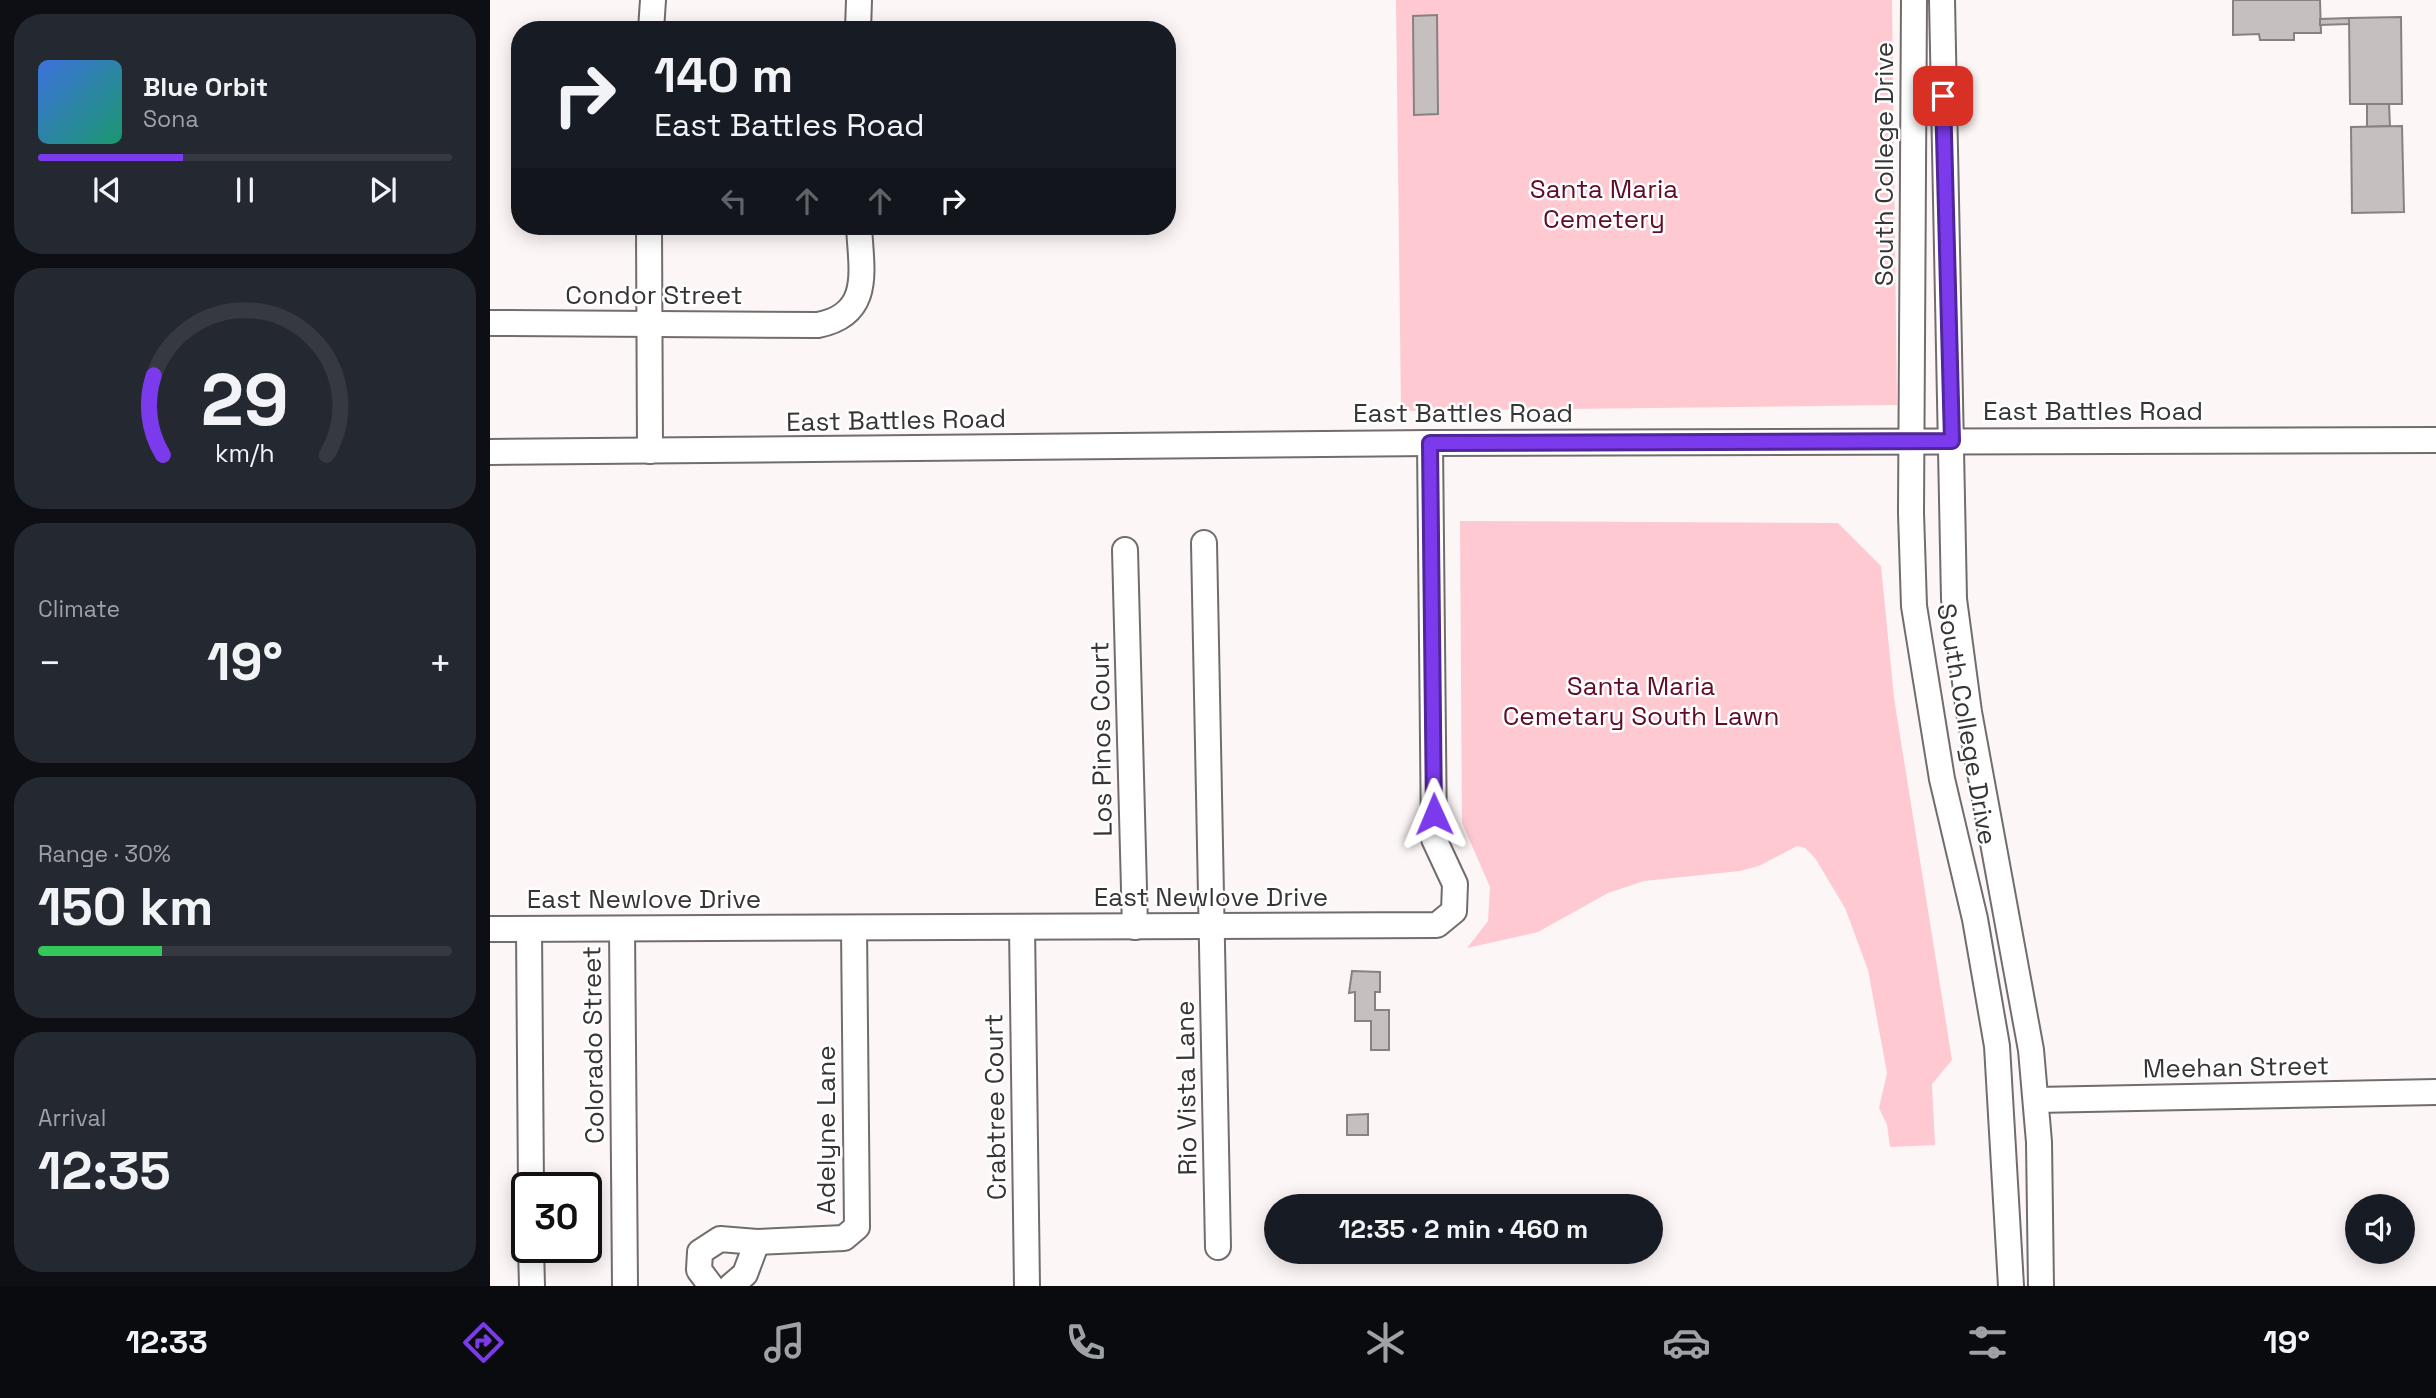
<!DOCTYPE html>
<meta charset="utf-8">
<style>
body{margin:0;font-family:"Space Grotesk",sans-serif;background:#242831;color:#f1f3f6;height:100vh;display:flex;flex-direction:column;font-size:26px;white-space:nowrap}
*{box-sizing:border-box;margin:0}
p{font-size:23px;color:#9ea1a6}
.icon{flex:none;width:38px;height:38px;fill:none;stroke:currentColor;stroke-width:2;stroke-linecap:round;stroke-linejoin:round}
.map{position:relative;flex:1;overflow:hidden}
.side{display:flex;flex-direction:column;gap:14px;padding:14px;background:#0d0f14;width:490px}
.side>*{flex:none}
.guide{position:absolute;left:21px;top:21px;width:665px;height:214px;border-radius:28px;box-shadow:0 4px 18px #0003;background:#171b24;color:#f1f3f6;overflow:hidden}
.controls{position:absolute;left:1855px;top:1194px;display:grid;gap:14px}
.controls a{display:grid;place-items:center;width:70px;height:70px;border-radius:50%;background:#171b24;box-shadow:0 4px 18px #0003;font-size:35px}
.speed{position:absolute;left:21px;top:1172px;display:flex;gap:14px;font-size:35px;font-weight:700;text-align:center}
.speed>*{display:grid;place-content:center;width:91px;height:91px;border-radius:50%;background:#171b24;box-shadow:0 4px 18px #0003;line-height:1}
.speed .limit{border:4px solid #111;border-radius:10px;background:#fff;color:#111}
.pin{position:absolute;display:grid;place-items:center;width:60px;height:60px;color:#fff;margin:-30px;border-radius:14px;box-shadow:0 4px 10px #0006}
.me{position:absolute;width:77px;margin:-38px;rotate:359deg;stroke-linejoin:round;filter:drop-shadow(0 0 5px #0008)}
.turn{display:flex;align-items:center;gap:24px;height:147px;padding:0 28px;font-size:32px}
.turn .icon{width:91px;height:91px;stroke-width:2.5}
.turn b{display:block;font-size:49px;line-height:60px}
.lanes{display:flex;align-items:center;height:66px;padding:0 28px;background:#0003;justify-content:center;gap:35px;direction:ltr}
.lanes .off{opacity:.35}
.big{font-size:52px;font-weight:700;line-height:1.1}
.side .card{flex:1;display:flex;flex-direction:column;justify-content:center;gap:10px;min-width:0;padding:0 24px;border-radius:28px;background:#242831}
.side .dial{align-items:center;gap:0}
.dial svg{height:182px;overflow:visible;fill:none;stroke:#363941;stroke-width:7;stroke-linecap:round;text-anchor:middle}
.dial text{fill:#f1f3f6;stroke:none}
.song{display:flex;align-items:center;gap:21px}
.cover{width:84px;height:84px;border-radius:10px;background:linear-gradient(135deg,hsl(220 70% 55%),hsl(160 70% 35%))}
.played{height:7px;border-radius:4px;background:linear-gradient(90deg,#7c3aed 35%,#363941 35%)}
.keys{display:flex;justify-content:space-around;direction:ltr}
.heat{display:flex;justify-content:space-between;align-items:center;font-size:38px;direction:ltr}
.charge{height:10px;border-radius:5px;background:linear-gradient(90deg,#34c759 30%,#363941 0)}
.trip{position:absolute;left:774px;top:1194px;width:399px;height:70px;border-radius:35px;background:#171b24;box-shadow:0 4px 18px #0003;font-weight:700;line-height:70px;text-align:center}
.tabs{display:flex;height:112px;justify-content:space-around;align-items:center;background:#090b0e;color:#9ea1a6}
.tabs .icon{width:49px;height:49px}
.tabs .on{color:#7c3aed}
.tabs b{font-size:32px;color:#f1f3f6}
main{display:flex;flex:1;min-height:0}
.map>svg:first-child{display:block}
.green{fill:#fec9d1}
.building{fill:#c5bfbf;stroke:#878182;stroke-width:2}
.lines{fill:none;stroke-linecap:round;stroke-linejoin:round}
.minor-casing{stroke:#726c6d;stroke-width:28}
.minor{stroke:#fff;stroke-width:24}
.route-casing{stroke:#51269a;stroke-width:18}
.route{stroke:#7c3aed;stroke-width:12}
.labels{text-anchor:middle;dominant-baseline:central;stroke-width:5;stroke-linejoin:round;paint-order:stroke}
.street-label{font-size:26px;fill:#363434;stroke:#fff}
.park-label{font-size:26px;fill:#610b27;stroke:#fff}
</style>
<main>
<section class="side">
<div class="card">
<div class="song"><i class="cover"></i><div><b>Blue Orbit</b><p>Sona</p></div></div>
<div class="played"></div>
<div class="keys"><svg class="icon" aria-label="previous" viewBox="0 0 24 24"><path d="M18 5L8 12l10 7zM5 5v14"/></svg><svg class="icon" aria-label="pause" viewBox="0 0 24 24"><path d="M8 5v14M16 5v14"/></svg><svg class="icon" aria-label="next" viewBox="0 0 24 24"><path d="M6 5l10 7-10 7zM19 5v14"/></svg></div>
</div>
<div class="card dial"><svg viewBox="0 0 100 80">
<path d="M14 69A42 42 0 1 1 86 69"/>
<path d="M14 69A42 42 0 0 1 10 34" stroke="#7c3aed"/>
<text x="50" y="56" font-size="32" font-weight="700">29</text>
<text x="50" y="72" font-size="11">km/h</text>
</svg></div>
<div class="card"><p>Climate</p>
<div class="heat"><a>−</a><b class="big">19°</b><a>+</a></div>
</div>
<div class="card"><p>Range · 30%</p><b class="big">150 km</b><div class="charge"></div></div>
<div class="card"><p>Arrival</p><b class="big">12:35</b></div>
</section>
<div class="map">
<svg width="1946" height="1286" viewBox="0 0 1946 1286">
<rect width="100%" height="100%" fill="#fdf6f7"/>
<!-- green -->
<g class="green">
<polygon points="906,0 1402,0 1407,405 911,411"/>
<polygon points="970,521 1348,523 1391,566 1404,698 1462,1060 1442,1084 1445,1145 1400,1147 1397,1125 1389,1108 1397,1073 1378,970 1355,908 1325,858 1315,848 1307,846 1269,866 1250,871 1154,881 1118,893 1048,932 977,948 998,921 1000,887 972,823"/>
</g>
<!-- building -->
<g class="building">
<polygon points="1743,0 1830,0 1831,33 1804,33 1804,40 1770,40 1769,34 1743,35"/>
<polygon points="947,15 948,114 924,115 923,16"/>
<polygon points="1911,17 1912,104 1860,104 1859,18"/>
<polygon points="1859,18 1859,24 1830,25 1830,19"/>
<polygon points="1877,104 1899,104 1900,126 1877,127"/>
<polygon points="1912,126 1914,212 1862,213 1861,127"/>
<polygon points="862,971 890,972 890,992 885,992 885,1010 899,1010 899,1050 881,1050 881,1021 865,1021 865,992 859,993"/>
<polygon points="878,1114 878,1135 857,1135 857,1115"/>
</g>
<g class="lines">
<!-- minor casing -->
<g class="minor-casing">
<g id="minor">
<polyline points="1424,0 1421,513 1424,606 1452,779 1485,919 1507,1046 1521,1286"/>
<polyline points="1452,0 1464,599 1479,712 1541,1050 1549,1142 1551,1286"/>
<polyline points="161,30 163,0"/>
<polyline points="368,30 369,0"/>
<polyline points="159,226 160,451"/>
<path d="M0,323L328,325C383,314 371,270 369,226"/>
<polyline points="0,452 940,443 1946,440"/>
<polyline points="714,543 728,1247"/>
<polyline points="635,550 645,927"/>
<polyline points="532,927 537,1286"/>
<polyline points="0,929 947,925 964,911 965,884 944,839 940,443"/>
<polyline points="39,929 41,1188"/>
<polyline points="132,929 135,1286"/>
<polyline points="1546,1100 1946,1092"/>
<polyline points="41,1248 42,1286"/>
<polyline points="221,1286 209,1270 210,1252 230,1239 267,1242 354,1238 367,1227 364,928"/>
<polyline points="241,1286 255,1274 267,1242"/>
</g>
</g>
<!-- minor -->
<use href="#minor" class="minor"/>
</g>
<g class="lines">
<!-- route casing -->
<g class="route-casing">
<polyline id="route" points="944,814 940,443 1462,441 1453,96"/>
</g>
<!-- route -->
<use href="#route" class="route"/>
</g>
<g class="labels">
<!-- street labels -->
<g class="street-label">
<text transform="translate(1394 164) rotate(-90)">South College Drive</text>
<text x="164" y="295">Condor Street</text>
<text x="1603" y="411">East Battles Road</text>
<text x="973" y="413">East Battles Road</text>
<text transform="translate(406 420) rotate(-1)">East Battles Road</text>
<text transform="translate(1477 724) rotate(80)">South College Drive</text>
<text transform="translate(611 739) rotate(-91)">Los Pinos Court</text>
<text x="721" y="897">East Newlove Drive</text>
<text x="154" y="899">East Newlove Drive</text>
<text transform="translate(103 1045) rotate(-91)">Colorado Street</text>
<text transform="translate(1746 1067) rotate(-1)">Meehan Street</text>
<text transform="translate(696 1088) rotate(-91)">Rio Vista Lane</text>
<text transform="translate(505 1107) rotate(-91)">Crabtree Court</text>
<text transform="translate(336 1130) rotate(-90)">Adelyne Lane</text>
</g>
<!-- park labels -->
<g class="park-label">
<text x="1114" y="189">Santa Maria<tspan x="1114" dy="30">Cemetery</tspan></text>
<text x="1151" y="686">Santa Maria<tspan x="1151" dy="30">Cemetary South Lawn</tspan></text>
</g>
</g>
</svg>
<div class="controls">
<a><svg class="icon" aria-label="sound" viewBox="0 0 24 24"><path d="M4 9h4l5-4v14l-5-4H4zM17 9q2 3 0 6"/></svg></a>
</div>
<div class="speed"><div class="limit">30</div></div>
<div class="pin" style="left:1453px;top:96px;background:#d93025"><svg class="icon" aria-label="arrive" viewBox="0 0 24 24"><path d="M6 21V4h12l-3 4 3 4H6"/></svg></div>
<svg class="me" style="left:944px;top:814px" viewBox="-20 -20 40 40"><path d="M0-17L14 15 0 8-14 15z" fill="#7c3aed" stroke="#fff" stroke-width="4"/></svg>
<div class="trip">12:35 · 2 min · 460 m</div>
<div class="guide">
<div class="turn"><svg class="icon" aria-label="right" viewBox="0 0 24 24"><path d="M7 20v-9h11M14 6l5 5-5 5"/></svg><div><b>140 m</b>East Battles Road</div></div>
<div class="lanes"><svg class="icon off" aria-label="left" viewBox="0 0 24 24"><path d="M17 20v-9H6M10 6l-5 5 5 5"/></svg><svg class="icon off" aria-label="ahead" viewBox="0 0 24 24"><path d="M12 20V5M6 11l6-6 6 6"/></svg><svg class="icon off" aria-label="ahead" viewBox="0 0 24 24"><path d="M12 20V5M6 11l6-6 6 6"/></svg><svg class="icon" aria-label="right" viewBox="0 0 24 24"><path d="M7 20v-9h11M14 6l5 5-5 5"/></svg></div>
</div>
</div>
</main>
<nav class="tabs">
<b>12:33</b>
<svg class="icon on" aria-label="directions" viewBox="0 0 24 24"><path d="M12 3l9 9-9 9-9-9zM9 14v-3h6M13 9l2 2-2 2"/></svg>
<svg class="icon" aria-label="music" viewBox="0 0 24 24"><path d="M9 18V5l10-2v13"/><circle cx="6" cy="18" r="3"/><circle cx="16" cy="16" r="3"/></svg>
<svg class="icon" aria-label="phone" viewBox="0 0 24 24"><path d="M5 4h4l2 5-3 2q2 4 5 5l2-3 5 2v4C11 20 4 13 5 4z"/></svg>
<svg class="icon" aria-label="climate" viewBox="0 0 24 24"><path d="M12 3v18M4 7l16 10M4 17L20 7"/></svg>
<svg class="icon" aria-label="car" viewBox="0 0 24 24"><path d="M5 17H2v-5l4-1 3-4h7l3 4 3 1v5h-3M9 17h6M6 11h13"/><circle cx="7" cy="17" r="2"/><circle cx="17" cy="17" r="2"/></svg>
<svg class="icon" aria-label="filters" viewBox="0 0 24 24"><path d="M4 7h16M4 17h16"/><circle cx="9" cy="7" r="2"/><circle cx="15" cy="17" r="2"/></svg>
<b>19°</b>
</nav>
